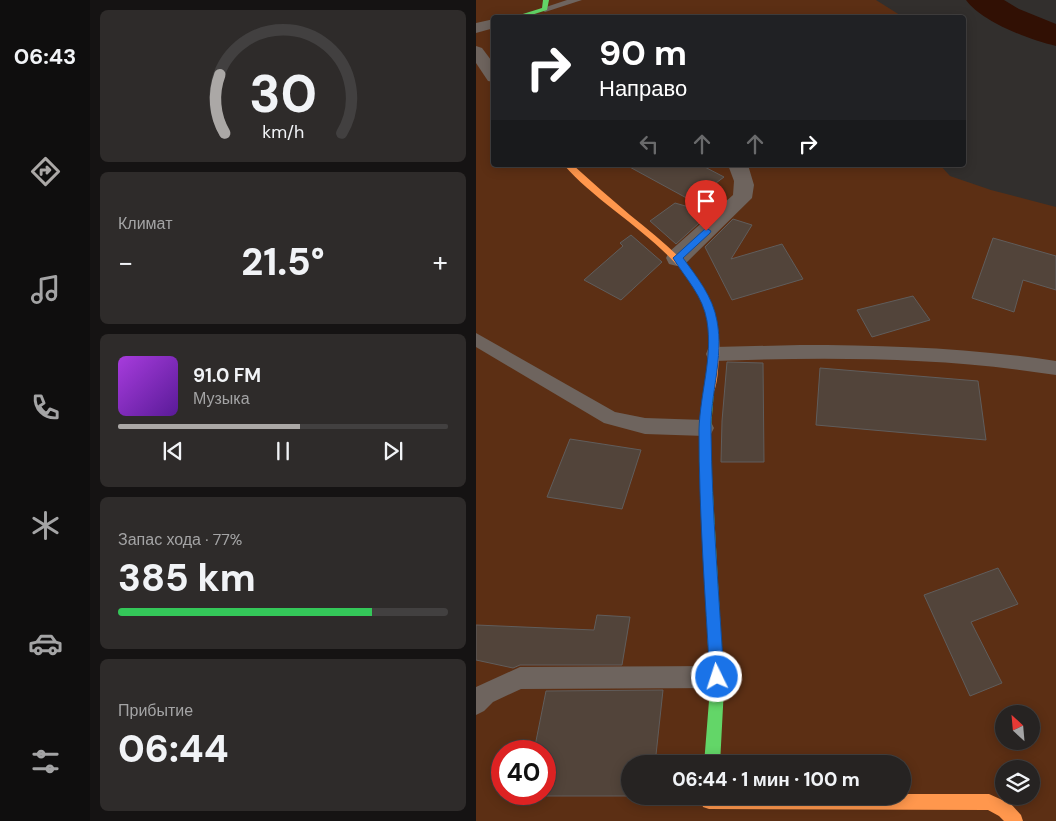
<!DOCTYPE html>
<html lang="ru">
<meta charset="utf-8">
<style>
body{margin:0;font-family:"DM Sans",sans-serif;background:#2e2b2a;color:#f1f3f6;height:100vh;display:flex;flex-direction:column;font-size:19px;white-space:nowrap}
*{box-sizing:border-box;margin:0}
p{font-size:16px;color:#a4a4a5}
.icon{flex:none;width:28px;height:28px;fill:none;stroke:currentColor;stroke-width:2;stroke-linecap:round;stroke-linejoin:round}
.map{position:relative;flex:1;overflow:hidden}
.drawer{display:flex;flex-direction:column;gap:10px;padding:10px;background:#151313;width:386px}
.drawer>*{flex:none}
.top-card{position:absolute;left:15px;top:15px;width:475px;height:152px;border-radius:5px;box-shadow:0 2px 12px #0003,0 0 0 1px #424040;background:#202124;color:#fff;overflow:hidden}
.needle{width:32px;rotate:334deg}
.fabs{position:absolute;left:519px;top:705px;display:grid;gap:10px}
.fabs a{display:grid;place-items:center;width:45px;height:45px;border-radius:50%;background:#262322;box-shadow:0 2px 12px #0003,0 0 0 1px #424040;font-size:25px}
.speed{position:absolute;left:15px;top:740px;display:flex;gap:10px;font-size:25px;font-weight:700;text-align:center}
.speed>*{display:grid;place-content:center;width:65px;height:65px;border-radius:50%;background:#262322;box-shadow:0 2px 12px #0003,0 0 0 1px #424040;line-height:1}
.speed .limit{border:8px solid #d22;background:#fff;color:#111}
.pin{position:absolute;display:grid;place-items:center;width:42px;height:42px;color:#fff;margin:-51px -21px;border-radius:50% 50% 50% 0;rotate:-45deg;box-shadow:0 0 5px #0007}
.pin .icon{rotate:45deg}
.me{position:absolute;width:55px;margin:-28px;rotate:356deg;stroke-linejoin:round;filter:drop-shadow(0 0 4px #0008)}
.turn{display:flex;align-items:center;gap:18px;height:105px;padding:0 25px;font-size:22px}
.turn .icon{width:65px;height:65px;stroke-width:2.5}
.turn b{display:block;font-size:35px;line-height:42px}
.lanes{display:flex;align-items:center;height:48px;padding:0 25px;background:#0003;justify-content:center;gap:25px;direction:ltr}
.lanes .off{opacity:.35}
.big{font-size:38px;font-weight:800;line-height:1.1}
.drawer .widget{flex:1;display:flex;flex-direction:column;justify-content:center;gap:8px;min-width:0;padding:0 18px;border-radius:8px;background:#2e2b2a}
.drawer .dial{align-items:center;gap:0}
.dial svg{height:130px;overflow:visible;fill:none;stroke:#424040;stroke-width:7;stroke-linecap:round;text-anchor:middle}
.dial text{fill:#f1f3f6;stroke:none}
.song{display:flex;align-items:center;gap:15px}
.cover{width:60px;height:60px;border-radius:8px;background:linear-gradient(135deg,hsl(280 70% 55%),hsl(270 70% 35%))}
.played{height:5px;border-radius:2px;background:linear-gradient(90deg,#aba8a6 55%,#424040 55%)}
.keys{display:flex;justify-content:space-around;direction:ltr}
.heat{display:flex;justify-content:space-between;align-items:center;font-size:28px;direction:ltr}
.charge{height:8px;border-radius:4px;background:linear-gradient(90deg,#34c759 77%,#424040 0)}
.trip{position:absolute;left:145px;top:755px;width:290px;height:50px;border-radius:25px;background:#262322;box-shadow:0 2px 12px #0003,0 0 0 1px #424040;font-weight:800;line-height:50px;text-align:center}
main{display:flex;flex:1;min-height:0}
.menu{display:flex;flex-direction:column;width:90px;justify-content:space-around;align-items:center;background:#0f0e0e;color:#a4a4a5}
.menu .icon{width:35px;height:35px}
.menu .active{color:#aba8a6}
.menu b{font-size:22px;color:#f1f3f6}
.map>svg:first-child{display:block}
.green{fill:#5c2f14;fill-rule:evenodd}
.lines{fill:none;stroke-linecap:round;stroke-linejoin:round}
.river{fill:#311004;fill-rule:evenodd}
.building{fill:#52443a;stroke:#605d5c}
.lane{fill:#6e645e;fill-rule:evenodd}
.street{fill:#6e645e;fill-rule:evenodd}
.fast{fill:#63d668;fill-rule:evenodd}
.slow{fill:#ff974d;fill-rule:evenodd}
.route{fill:#1a73e8;stroke:#114b97}
</style>
<main>
<nav class="menu">
<b>06:43</b>
<svg class="icon active" aria-label="directions" viewBox="0 0 24 24"><path d="M12 3l9 9-9 9-9-9zM9 14v-3h6M13 9l2 2-2 2"/></svg>
<svg class="icon" aria-label="music" viewBox="0 0 24 24"><path d="M9 18V5l10-2v13"/><circle cx="6" cy="18" r="3"/><circle cx="16" cy="16" r="3"/></svg>
<svg class="icon" aria-label="phone" viewBox="0 0 24 24"><path d="M5 4h4l2 5-3 2q2 4 5 5l2-3 5 2v4C11 20 4 13 5 4z"/></svg>
<svg class="icon" aria-label="climate" viewBox="0 0 24 24"><path d="M12 3v18M4 7l16 10M4 17L20 7"/></svg>
<svg class="icon" aria-label="car" viewBox="0 0 24 24"><path d="M5 17H2v-5l4-1 3-4h7l3 4 3 1v5h-3M9 17h6M6 11h13"/><circle cx="7" cy="17" r="2"/><circle cx="17" cy="17" r="2"/></svg>
<svg class="icon" aria-label="filters" viewBox="0 0 24 24"><path d="M4 7h16M4 17h16"/><circle cx="9" cy="7" r="2"/><circle cx="15" cy="17" r="2"/></svg>
</nav>
<section class="drawer">
<div class="widget dial"><svg viewBox="0 0 100 80">
<path d="M14 69A42 42 0 1 1 86 69"/>
<path d="M14 69A42 42 0 0 1 11 33" stroke="#aba8a6"/>
<text x="50" y="56" font-size="32" font-weight="700">30</text>
<text x="50" y="72" font-size="11">km/h</text>
</svg></div>
<div class="widget"><p>Климат</p>
<div class="heat"><a>−</a><b class="big">21.5°</b><a>+</a></div>
</div>
<div class="widget">
<div class="song"><i class="cover"></i><div><b>91.0 FM</b><p>Музыка</p></div></div>
<div class="played"></div>
<div class="keys"><svg class="icon" aria-label="previous" viewBox="0 0 24 24"><path d="M18 5L8 12l10 7zM5 5v14"/></svg><svg class="icon" aria-label="pause" viewBox="0 0 24 24"><path d="M8 5v14M16 5v14"/></svg><svg class="icon" aria-label="next" viewBox="0 0 24 24"><path d="M6 5l10 7-10 7zM19 5v14"/></svg></div>
</div>
<div class="widget"><p>Запас хода · 77%</p><b class="big">385 km</b><div class="charge"></div></div>
<div class="widget"><p>Прибытие</p><b class="big">06:44</b></div>
</section>
<div class="map">
<svg width="580" height="821" viewBox="0 0 580 821">
<rect width="100%" height="100%" fill="#322f2d"/>
<!-- green -->
<path class="green" d="M0,0H400L427,17L18,18V165H464L474,176L515,190L580,207V821H0ZM528,714H555V741H528ZM26,751H69V794H26ZM154,764H426V796H154ZM528,769H555V796H528Z"/>
<g class="lines">
<!-- river -->
<path class="river" d="M490,0H528L543,9L580,24V46C554,40 506,22 490,0Z"/>
</g>
<!-- building -->
<g class="building">
<polygon points="150,165 225,165 248,177 216,201"/>
<polygon points="199,203 234,213 200,244 174,221"/>
<polygon points="257,219 276,225 255,259 306,244 327,279 256,300 229,247"/>
<polygon points="155,235 186,262 145,300 108,280 147,246 144,243"/>
<polygon points="517,238 580,256 580,290 547,280 538,312 496,298"/>
<polygon points="437,296 454,320 396,337 381,310"/>
<polygon points="251,362 287,363 288,462 245,462 246,421"/>
<polygon points="344,368 502,381 510,440 340,425"/>
<polygon points="94,439 165,450 146,509 71,497"/>
<polygon points="522,568 542,604 495,622 526,683 494,696 448,595"/>
<polygon points="121,615 154,617 146,665 44,665 37,668 0,660 0,625 118,630"/>
<polygon points="187,690 179,764 154,764 154,796 49,796 49,794 69,794 69,751 58,751 70,691"/>
</g>
<g class="lines">
<!-- lane -->
<g class="lane">
<polygon points="91,0 106,0 69,12 64,9"/>
<polygon points="0,333 139,412 169,418 229,420 235,422 238,428 235,434 229,436 169,434 128,423 0,347"/>
<path d="M324,345C410,345 495,348 580,361V375C466,357 353,357 238,361L232,359L230,354L232,349L238,347Z"/>
<polygon points="241,666 249,669 252,677 249,685 241,688 45,689 17,702 8,711 0,715 0,687 44,667"/>
</g>
<!-- street -->
<g class="street">
<polygon points="18,19 18,28 0,33 0,23"/>
<polygon points="0,46 6,48 18,64 18,82 12,81 0,63"/>
<polygon points="252,165 272,165 278,185 276,198 209,264 201,266 193,264 190,258 193,252 257,195 258,181"/>
</g>
<!-- fast -->
<g class="fast">
<polygon points="67,0 73,0 71,10 46,18 34,18 66,8"/>
<polygon points="233,386 237,388 238,391 235,428 235,459 248,688 244,764 228,764 234,688 223,459 223,428 228,391 229,388"/>
</g>
<!-- slow -->
<g class="slow">
<path d="M88,165H97C116,182 135,199 154,215C203,255 248,287 243,357C242,368 242,384 237,394H229L228,391C232,366 236,340 230,315C214,252 129,213 88,165Z"/>
<polygon points="426,794 513,794 535,804 545,815 547,821 528,821 523,816 512,810 233,809 227,807 225,801 227,796 426,796"/>
</g>
</g>
<!-- route -->
<path class="route" d="M230,228L235,231L234,233L207,258C221,277 237,297 241,321C248,358 234,394 235,431C236,513 243,595 248,677L246,683L241,685L236,683L234,677C229,595 223,513 223,430C224,393 237,358 231,321C227,296 210,279 197,258Z"/>
</svg>
<div class="fabs">
<a><svg class="needle" viewBox="-14 -14 28 28"><path d="M0-13l5 13h-10z" fill="#e53935"/><path d="M0 13l5-13h-10z" fill="#a4a4a5"/></svg></a>
<a><svg class="icon" aria-label="layers" viewBox="0 0 24 24"><path d="M12 4l9 5-9 5-9-5zM3 14l9 5 9-5"/></svg></a>
</div>
<div class="speed"><div class="limit">40</div></div>
<div class="pin" style="left:230px;top:231px;background:#d93025"><svg class="icon" aria-label="arrive" viewBox="0 0 24 24"><path d="M6 21V4h12l-3 4 3 4H6"/></svg></div>
<svg class="me" style="left:241px;top:677px" viewBox="-20 -20 40 40"><circle r="17" fill="#1a73e8" stroke="#fff" stroke-width="3"/><path d="M0-11L8 9 0 5-8 9z" fill="#fff"/></svg>
<div class="trip">06:44 · 1 мин · 100 m</div>
<div class="top-card">
<div class="turn"><svg class="icon" aria-label="right" viewBox="0 0 24 24"><path d="M7 20v-9h11M14 6l5 5-5 5"/></svg><div><b>90 m</b>Направо</div></div>
<div class="lanes"><svg class="icon off" aria-label="left" viewBox="0 0 24 24"><path d="M17 20v-9H6M10 6l-5 5 5 5"/></svg><svg class="icon off" aria-label="ahead" viewBox="0 0 24 24"><path d="M12 20V5M6 11l6-6 6 6"/></svg><svg class="icon off" aria-label="ahead" viewBox="0 0 24 24"><path d="M12 20V5M6 11l6-6 6 6"/></svg><svg class="icon" aria-label="right" viewBox="0 0 24 24"><path d="M7 20v-9h11M14 6l5 5-5 5"/></svg></div>
</div>
</div>
</main>
